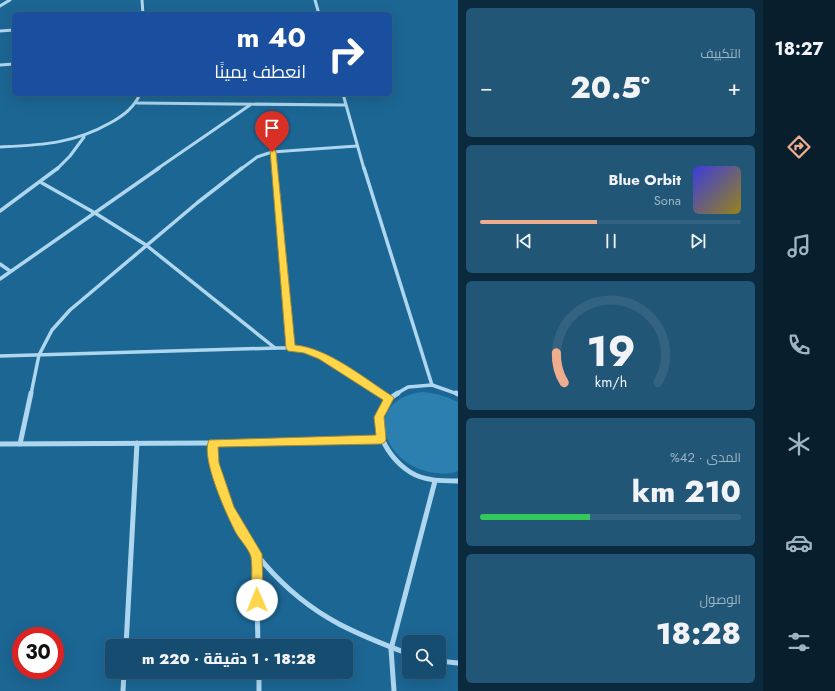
<!DOCTYPE html>
<html lang="ar">
<meta charset="utf-8">
<style>
body{margin:0;font-family:Jost,Cairo,sans-serif;background:#225677;color:#f1f3f6;direction:rtl;height:100vh;display:flex;flex-direction:column;font-size:15px;white-space:nowrap}
*{box-sizing:border-box;margin:0}
p{font-size:13px;color:#9db4c3}
.icon{flex:none;width:22px;height:22px;fill:none;stroke:currentColor;stroke-width:2;stroke-linecap:round;stroke-linejoin:round}
.map{position:relative;flex:1;overflow:hidden;direction:ltr}
.drawer{display:flex;flex-direction:column;gap:8px;padding:8px;background:#0c2a3d;width:305px}
.drawer>*{flex:none}
.hud{position:absolute;left:12px;top:12px;width:380px;height:84px;border-radius:6px;box-shadow:0 4px 16px #0002,0 0 0 1px #346382;direction:rtl;background:#1a4fa0;color:#fff;overflow:hidden}
.fabs{position:absolute;left:402px;top:635px;display:grid;gap:8px}
.fabs a{display:grid;place-items:center;width:44px;height:44px;border-radius:6px;background:#154c6f;box-shadow:0 4px 16px #0002,0 0 0 1px #346382;font-size:20px}
.speed{position:absolute;left:12px;top:627px;display:flex;gap:8px;font-size:20px;font-weight:700;text-align:center}
.speed>*{display:grid;place-content:center;width:52px;height:52px;border-radius:50%;background:#154c6f;box-shadow:0 4px 16px #0002,0 0 0 1px #346382;line-height:1}
.speed .limit{border:6px solid #d22;background:#fff;color:#111}
.pin{position:absolute;display:grid;place-items:center;width:34px;height:34px;color:#fff;margin:-41px -17px;border-radius:50% 50% 50% 0;rotate:-45deg;box-shadow:0 0 4px #0007}
.pin .icon{rotate:45deg}
.me{position:absolute;width:44px;margin:-22px;rotate:359deg;stroke-linejoin:round;filter:drop-shadow(0 0 3px #0008)}
.turn{display:flex;align-items:center;gap:14px;height:84px;padding:0 20px;font-size:18px}
.turn .icon{width:52px;height:52px;stroke-width:2.5}
.turn b{display:block;font-size:28px;line-height:34px}
.big{font-size:30px;font-weight:800;line-height:1.1}
.drawer .widget{flex:1;display:flex;flex-direction:column;justify-content:center;gap:6px;min-width:0;padding:0 14px;border-radius:6px;background:#225677}
.drawer .dial{align-items:center;gap:0}
.dial svg{height:104px;overflow:visible;fill:none;stroke:#346382;stroke-width:7;stroke-linecap:round;text-anchor:middle}
.dial text{fill:#f1f3f6;stroke:none}
.song{display:flex;align-items:center;gap:12px}
.cover{width:48px;height:48px;border-radius:6px;background:linear-gradient(135deg,hsl(240 70% 55%),hsl(50 70% 35%))}
.played{height:4px;border-radius:2px;background:linear-gradient(90deg,#eead8d 45%,#346382 45%)}
.keys{display:flex;justify-content:space-around;direction:ltr}
.heat{display:flex;justify-content:space-between;align-items:center;font-size:22px;direction:ltr}
.charge{height:6px;border-radius:3px;background:linear-gradient(90deg,#34c759 42%,#346382 0)}
.trip{position:absolute;left:105px;top:639px;width:248px;height:40px;border-radius:6px;background:#154c6f;box-shadow:0 4px 16px #0002,0 0 0 1px #346382;font-weight:800;line-height:40px;text-align:center;direction:rtl}
main{display:flex;flex:1;min-height:0}
.tab-bar{display:flex;flex-direction:column;width:72px;justify-content:space-around;align-items:center;background:#081e2c;color:#9db4c3}
.tab-bar .icon{width:28px;height:28px}
.tab-bar .selected{color:#eead8d}
.tab-bar b{font-size:18px;color:#f1f3f6}
.map>svg:first-child{display:block}
.green{fill:#2c80b0}
.lines{fill:none;stroke-linecap:round;stroke-linejoin:round}
.minor-far2{stroke:#aed7ef;stroke-width:3}
.minor-far1{stroke:#aed7ef;stroke-width:3.5}
.minor{stroke:#aed7ef;stroke-width:5}
.route{fill:#ffd54a;stroke:#a68a30}
</style>
<main>
<nav class="tab-bar">
<b>18:27</b>
<svg class="icon selected" aria-label="directions" viewBox="0 0 24 24"><path d="M12 3l9 9-9 9-9-9zM9 14v-3h6M13 9l2 2-2 2"/></svg>
<svg class="icon" aria-label="music" viewBox="0 0 24 24"><path d="M9 18V5l10-2v13"/><circle cx="6" cy="18" r="3"/><circle cx="16" cy="16" r="3"/></svg>
<svg class="icon" aria-label="phone" viewBox="0 0 24 24"><path d="M5 4h4l2 5-3 2q2 4 5 5l2-3 5 2v4C11 20 4 13 5 4z"/></svg>
<svg class="icon" aria-label="climate" viewBox="0 0 24 24"><path d="M12 3v18M4 7l16 10M4 17L20 7"/></svg>
<svg class="icon" aria-label="car" viewBox="0 0 24 24"><path d="M5 17H2v-5l4-1 3-4h7l3 4 3 1v5h-3M9 17h6M6 11h13"/><circle cx="7" cy="17" r="2"/><circle cx="17" cy="17" r="2"/></svg>
<svg class="icon" aria-label="filters" viewBox="0 0 24 24"><path d="M4 7h16M4 17h16"/><circle cx="9" cy="7" r="2"/><circle cx="15" cy="17" r="2"/></svg>
</nav>
<section class="drawer">
<div class="widget"><p>التكييف</p>
<div class="heat"><a>−</a><b class="big">20.5°</b><a>+</a></div>
</div>
<div class="widget">
<div class="song"><i class="cover"></i><div><b>Blue Orbit</b><p>Sona</p></div></div>
<div class="played"></div>
<div class="keys"><svg class="icon" aria-label="previous" viewBox="0 0 24 24"><path d="M18 5L8 12l10 7zM5 5v14"/></svg><svg class="icon" aria-label="pause" viewBox="0 0 24 24"><path d="M8 5v14M16 5v14"/></svg><svg class="icon" aria-label="next" viewBox="0 0 24 24"><path d="M6 5l10 7-10 7zM19 5v14"/></svg></div>
</div>
<div class="widget dial"><svg viewBox="0 0 100 80">
<path d="M14 69A42 42 0 1 1 86 69"/>
<path d="M14 69A42 42 0 0 1 8 46" stroke="#eead8d"/>
<text x="50" y="56" font-size="32" font-weight="700">19</text>
<text x="50" y="72" font-size="11">km/h</text>
</svg></div>
<div class="widget"><p>المدى · 42%</p><b class="big">210 km</b><div class="charge"></div></div>
<div class="widget"><p>الوصول</p><b class="big">18:28</b></div>
</section>
<div class="map">
<svg width="458" height="691" viewBox="0 0 458 691">
<rect width="100%" height="100%" fill="#1c6694"/>
<!-- green -->
<path class="green" d="M422,392C435,393 446,396 458,402V471C452,474 444,474 437,473C385,469 358,401 422,392Z"/>
<g class="lines">
<!-- minor-far2 -->
<g class="minor-far2">
<polyline points="142,0 143,14"/>
<polyline points="315,0 319,14"/>
<polyline points="0,6 10,0"/>
<polyline points="0,31 14,30"/>
<polyline points="0,65 14,64"/>
<polyline points="343,94 364,169"/>
<polyline points="137,103 345,105"/>
<path d="M0,147C41,145 73,144 110,123C123,116 134,108 140,94"/>
<polyline points="272,152 274,169"/>
<polyline points="57,169 70,156 84,137"/>
<polyline points="157,169 250,105"/>
<polyline points="241,169 257,157 272,152 357,146"/>
</g>
<!-- minor-far1 -->
<g class="minor-far1">
<polyline points="274,168 291,348"/>
<polyline points="364,168 432,385"/>
<polyline points="42,183 95,213 146,245 275,348"/>
<polyline points="0,211 58,168"/>
<polyline points="0,264 10,271"/>
<polyline points="0,279 159,168"/>
<path d="M0,356L276,348C285,348 295,347 304,349C334,356 359,377 383,394"/>
<polyline points="31,394 39,355 52,330 70,310 197,203 242,168"/>
<polyline points="396,394 408,387 432,385 458,394"/>
</g>
<!-- minor -->
<g class="minor">
<polyline points="381,393 389,398"/>
<path d="M398,393C363,413 383,455 410,472C424,481 442,481 458,481"/>
<polyline points="456,393 458,394"/>
<path d="M212,443C214,456 216,469 219,482C236,542 285,595 339,624C362,636 385,645 409,654"/>
<polyline points="0,444 212,443 381,439"/>
<polyline points="20,444 31,393"/>
<polyline points="256,554 258,646"/>
<polyline points="126,646 137,443"/>
<polyline points="439,661 458,663"/>
<polyline points="259,672 259,691"/>
<polyline points="123,691 124,672"/>
<polyline points="394,691 391,649 435,481"/>
</g>
</g>
<!-- route -->
<path class="route" d="M270,150H275L276,152L295,345C328,348 364,378 392,396L394,398L384,417L386,439L385,442L381,444L218,447L219,463L234,507L262,554L263,600L261,604L257,606L253,604L251,600C251,586 253,570 251,557C249,549 240,540 236,533C227,516 200,457 209,440L376,435L374,417L383,400L319,359L304,353L288,351L286,348Z"/>
</svg>
<div class="fabs">
<a><svg class="icon" aria-label="search" viewBox="0 0 24 24"><circle cx="10" cy="10" r="6"/><path d="M15 15l6 6"/></svg></a>
</div>
<div class="speed"><div class="limit">30</div></div>
<div class="pin" style="left:272px;top:152px;background:#d93025"><svg class="icon" aria-label="arrive" viewBox="0 0 24 24"><path d="M6 21V4h12l-3 4 3 4H6"/></svg></div>
<svg class="me" style="left:257px;top:600px" viewBox="-20 -20 40 40"><circle r="19" fill="#fff"/><path d="M0-13L10 11 0 6-10 11z" fill="#ffd54a"/></svg>
<div class="trip">18:28 · 1 دقيقة · 220 m</div>
<div class="hud">
<div class="turn"><svg class="icon" aria-label="right" viewBox="0 0 24 24"><path d="M7 20v-9h11M14 6l5 5-5 5"/></svg><div><b>40 m</b>انعطف يمينًا</div></div>
</div>
</div>
</main>
